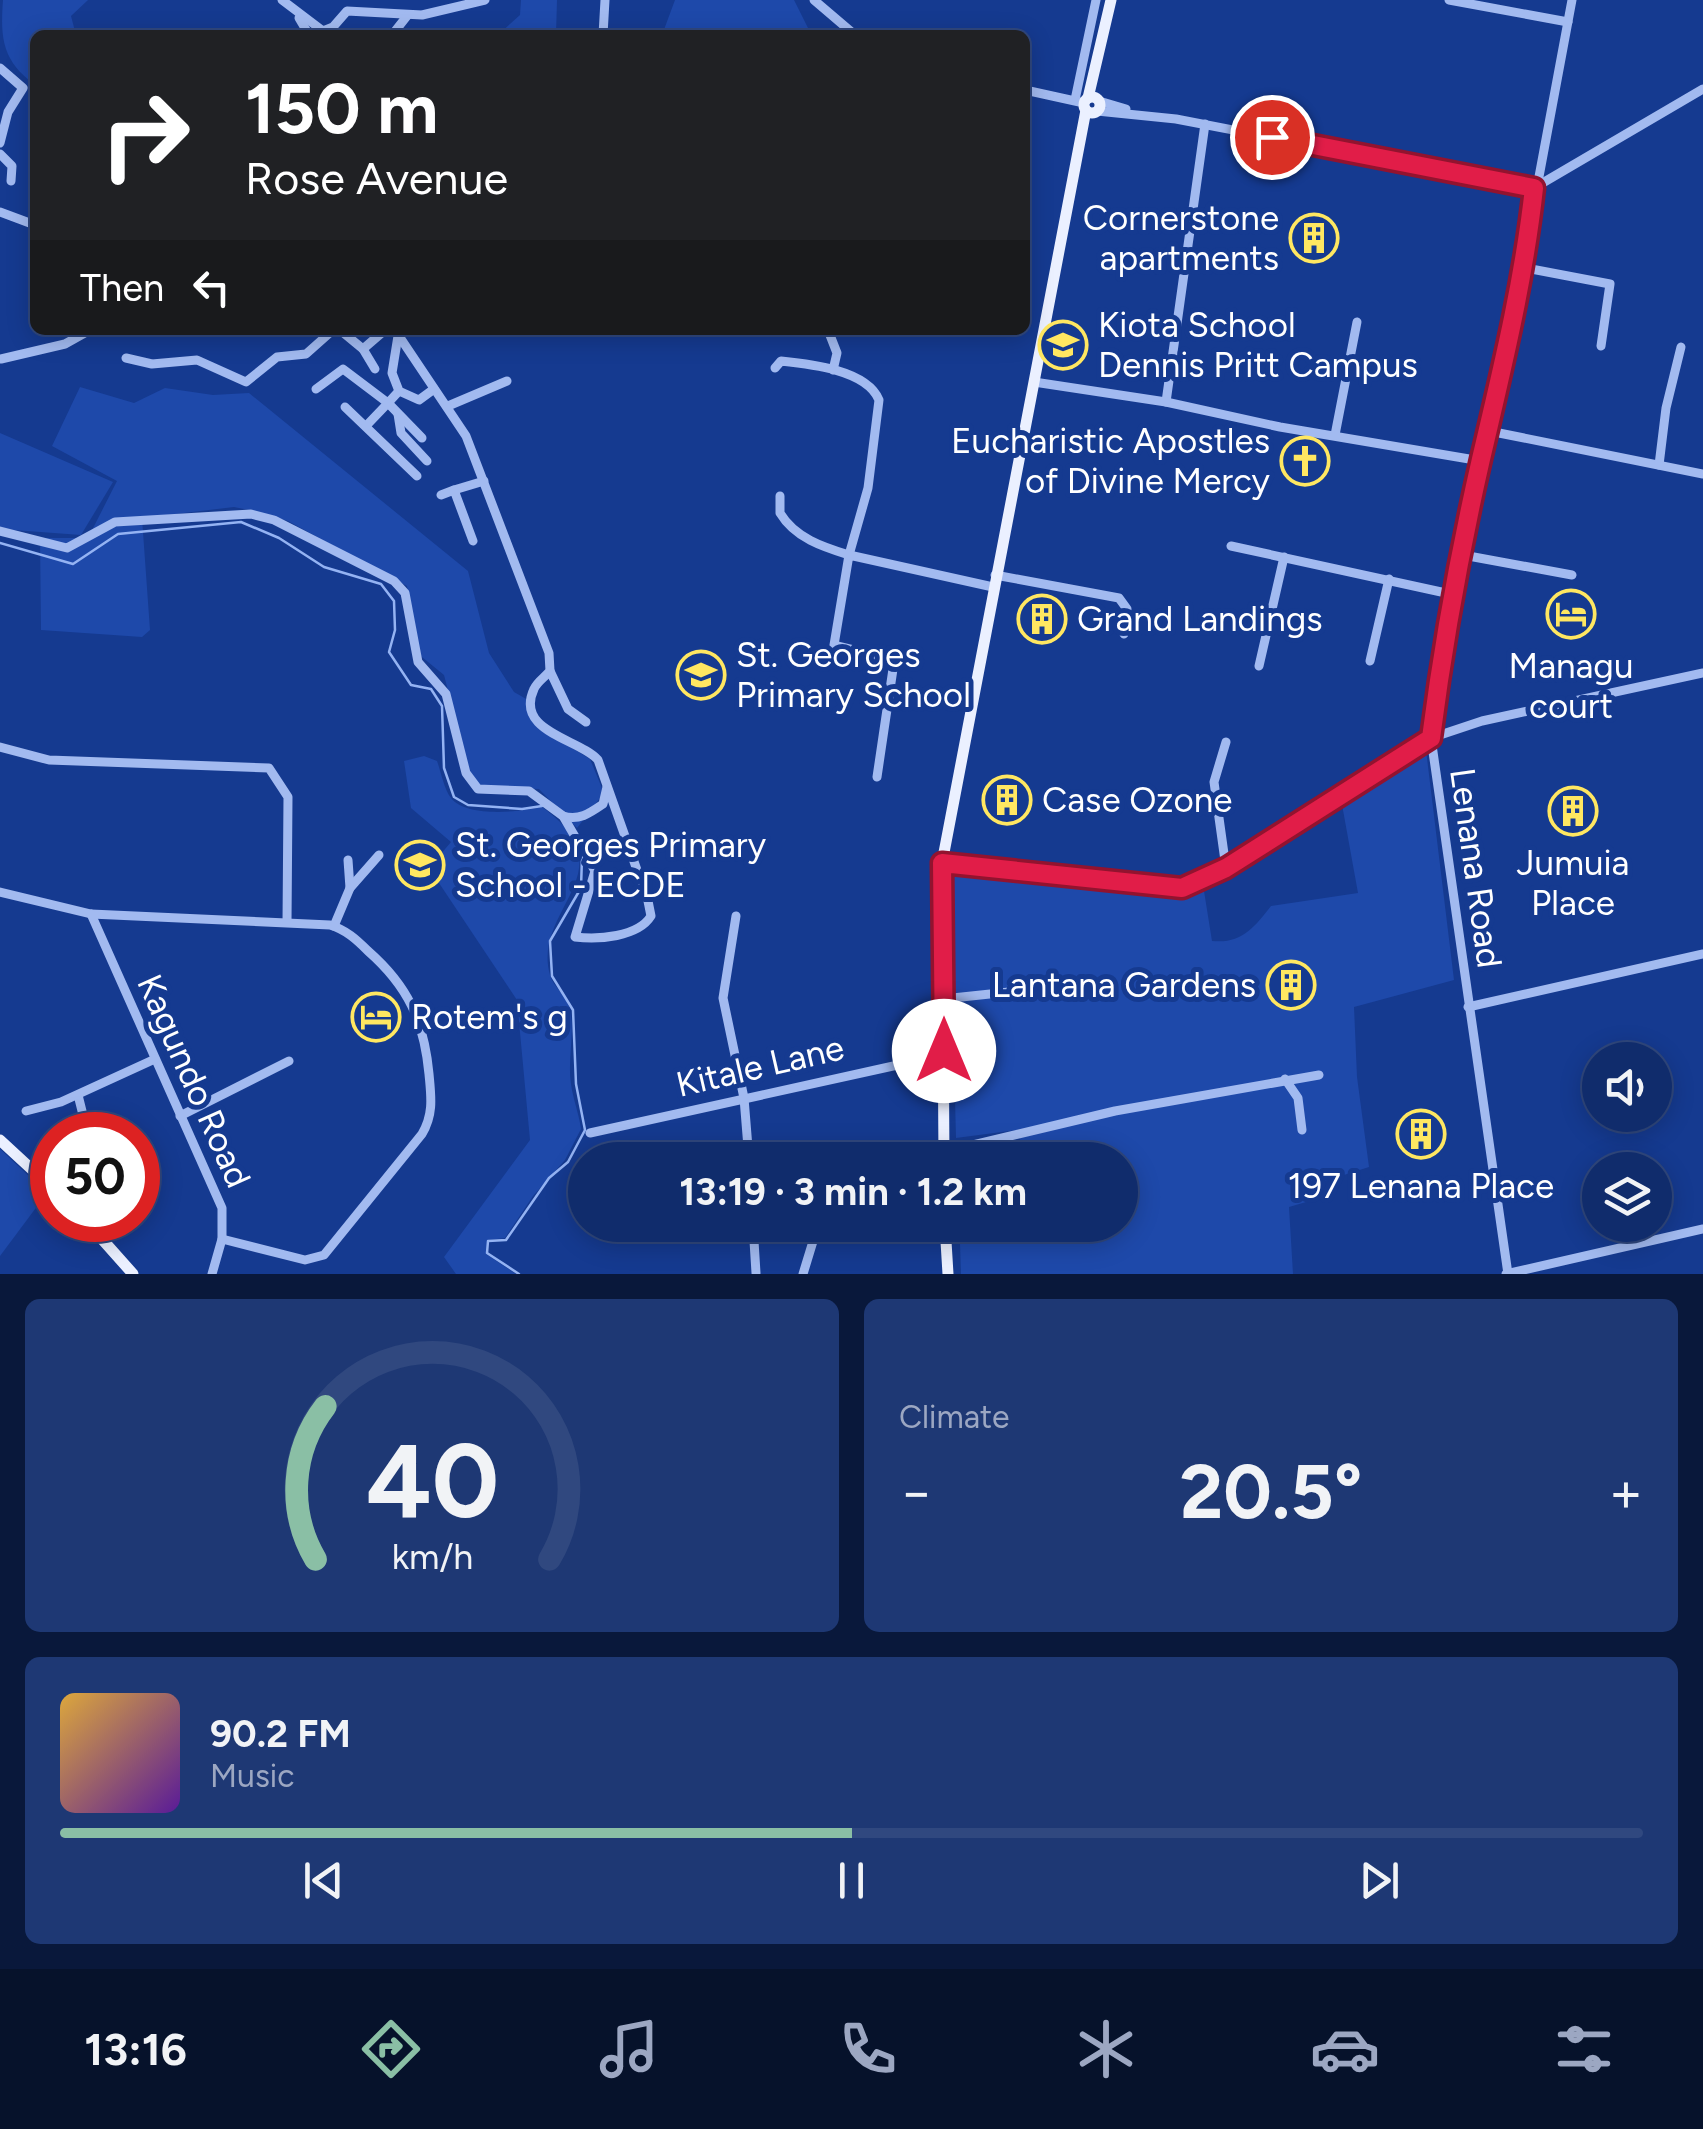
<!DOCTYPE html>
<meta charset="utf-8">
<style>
body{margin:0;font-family:Figtree,sans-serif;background:#1e3874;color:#f1f3f6;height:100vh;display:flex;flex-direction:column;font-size:38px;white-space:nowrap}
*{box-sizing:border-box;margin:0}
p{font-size:32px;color:#9ca7c2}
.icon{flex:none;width:55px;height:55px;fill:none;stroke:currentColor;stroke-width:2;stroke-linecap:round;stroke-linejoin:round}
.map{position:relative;height:1274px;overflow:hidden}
.sheet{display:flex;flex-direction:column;gap:25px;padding:25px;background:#09183b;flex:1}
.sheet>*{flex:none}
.top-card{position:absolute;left:30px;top:30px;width:1000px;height:305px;border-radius:15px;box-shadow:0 5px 25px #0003,0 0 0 2px #30487f;background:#202124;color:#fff;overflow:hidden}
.fabs{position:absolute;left:1582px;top:1042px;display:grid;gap:20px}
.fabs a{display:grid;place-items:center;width:90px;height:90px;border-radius:50%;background:#102c6c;box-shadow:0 5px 25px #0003,0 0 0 2px #30487f;font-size:50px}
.speed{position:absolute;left:30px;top:1112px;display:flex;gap:20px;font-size:50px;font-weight:700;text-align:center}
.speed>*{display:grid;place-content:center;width:130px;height:130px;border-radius:50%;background:#102c6c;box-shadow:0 5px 25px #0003,0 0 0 2px #30487f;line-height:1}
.speed .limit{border:15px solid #d22;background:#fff;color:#111}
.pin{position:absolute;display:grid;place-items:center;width:85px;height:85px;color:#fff;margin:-42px;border:5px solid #fff;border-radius:50%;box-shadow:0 2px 10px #0007}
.me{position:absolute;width:110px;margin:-55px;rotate:0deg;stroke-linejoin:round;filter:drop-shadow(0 0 8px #0008)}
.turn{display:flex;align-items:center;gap:35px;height:210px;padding:0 50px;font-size:45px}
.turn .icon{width:130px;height:130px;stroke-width:2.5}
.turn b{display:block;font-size:70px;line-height:85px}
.then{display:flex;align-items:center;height:95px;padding:0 50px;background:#0003;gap:20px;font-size:38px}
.big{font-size:75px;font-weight:700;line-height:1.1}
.sheet .tile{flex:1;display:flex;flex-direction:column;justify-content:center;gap:15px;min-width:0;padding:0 35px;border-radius:15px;background:#1e3874}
.sheet .dial{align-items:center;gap:0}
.dial svg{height:260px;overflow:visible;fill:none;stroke:#30487f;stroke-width:7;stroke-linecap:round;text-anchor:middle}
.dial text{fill:#f1f3f6;stroke:none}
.song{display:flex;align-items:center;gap:30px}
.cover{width:120px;height:120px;border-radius:15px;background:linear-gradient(135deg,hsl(40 70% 55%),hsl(270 70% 35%))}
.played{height:10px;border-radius:5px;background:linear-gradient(90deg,#8abfa5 50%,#30487f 50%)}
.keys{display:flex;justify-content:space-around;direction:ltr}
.heat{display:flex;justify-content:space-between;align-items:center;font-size:55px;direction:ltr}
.sheet .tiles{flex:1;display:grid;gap:25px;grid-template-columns:1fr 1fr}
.tile:last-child{grid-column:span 2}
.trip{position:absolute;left:568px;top:1142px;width:570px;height:100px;border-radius:50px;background:#102c6c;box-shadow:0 5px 25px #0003,0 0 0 2px #30487f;font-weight:700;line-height:100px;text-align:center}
.tab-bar{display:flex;height:160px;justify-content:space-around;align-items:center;background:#06122b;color:#9ca7c2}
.tab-bar .icon{width:70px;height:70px}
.tab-bar .current{color:#8abfa5}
.tab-bar b{font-size:45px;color:#f1f3f6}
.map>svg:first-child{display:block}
.green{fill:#1e49aa}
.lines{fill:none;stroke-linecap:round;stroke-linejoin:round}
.stream{stroke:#94b3f3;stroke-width:2.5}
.minor{stroke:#a2baf0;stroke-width:9}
.major{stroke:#ebf0ff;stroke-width:11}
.route-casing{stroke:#92132f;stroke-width:25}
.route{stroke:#e11d48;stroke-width:18}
.labels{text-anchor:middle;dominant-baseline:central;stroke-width:10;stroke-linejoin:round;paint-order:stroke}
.poi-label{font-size:35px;fill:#fff;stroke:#153a90;text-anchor:start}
.street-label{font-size:35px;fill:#fff;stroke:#153a90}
</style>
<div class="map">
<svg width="1703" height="1274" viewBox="0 0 1703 1274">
<rect width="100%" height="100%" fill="#153a90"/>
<!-- green -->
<g class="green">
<path d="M3,0H88L71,16L76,35H35V85C3,61 0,40 3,0Z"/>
<polygon points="521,0 557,0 556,35 499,34 520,15"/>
<polygon points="675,0 794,0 810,32 817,35 662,35"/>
<polygon points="80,387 134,403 165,388 213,395 249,393 468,571 489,653 514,692 528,700 543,730 590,759 604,793 577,828 539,789 478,786 471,779 444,675 417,653 407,586 288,521 259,512 234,507 142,518 150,630 142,637 41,630 40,538 88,538 117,481 52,446"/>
<polygon points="0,433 113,482 81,535 0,529"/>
<path d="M1426,750L1454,980L1354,1007L1357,1077L1369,1167L1322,1182L1313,1200L1289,1207L1293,1274H961L960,1244L1024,1225H1120V1160H1027L1017,1130L956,1138L949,868L1182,897L1204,891L1212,941C1241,944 1254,928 1271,906L1358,893L1341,799Z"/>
<path d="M424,756L437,761C441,772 444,789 451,798C467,818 519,812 542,807C631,871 531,909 550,975C553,987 566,994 569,1007C576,1031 567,1059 571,1084C573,1099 579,1114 581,1129L565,1160L533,1196L505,1238L488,1240L486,1254L516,1274H456L444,1257L530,1140L517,1000L429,868L451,842L411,808L404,761Z"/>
<polygon points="0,1149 47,1193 0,1256"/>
</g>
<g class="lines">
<!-- stream -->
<g class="stream">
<polyline points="0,543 73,564 118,534 241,522 279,538 324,567 381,584 394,601 395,630 389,652 411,685 431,689 442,706 444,768 454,797 468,805 522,809 542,806"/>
<polyline points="519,1274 487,1253 488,1241 506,1240 549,1178 568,1162 585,1130 576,1084 573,1010 552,976 550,941 581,888 582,857"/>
</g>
<!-- minor -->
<g class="minor">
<polyline points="282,0 323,31 333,27 347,11 422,15 485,0"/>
<polyline points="814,0 855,35"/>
<polyline points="1449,0 1568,22"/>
<polyline points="299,18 309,35"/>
<polyline points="392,35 407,16"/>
<polyline points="603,35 605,0"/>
<polyline points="0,68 23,88 8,112 0,143"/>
<polyline points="1025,90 1084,103"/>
<polyline points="1075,100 1096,0"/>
<polyline points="1099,101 1126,109"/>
<polyline points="1097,111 1176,119 1534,188 1703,89"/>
<polyline points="1205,124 1166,402 1280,427 1481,461"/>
<polyline points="0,154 12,166 11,181"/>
<polyline points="0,212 35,225"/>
<polyline points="1521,267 1610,284 1601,346"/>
<polyline points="828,330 837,353 833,370"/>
<polyline points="398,336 392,373 399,391 419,400 434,389"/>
<polyline points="363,349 375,369"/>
<polyline points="126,358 152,364 197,360 246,382 277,357 306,354 333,330 340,330 363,349 385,330"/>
<polyline points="1,359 65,344 90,330"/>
<path d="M775,368L781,361C810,364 867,370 879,400L868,488L849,555C823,547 795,538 780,513V496"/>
<polyline points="1034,382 1166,402"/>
<polyline points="316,389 343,369 388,403 399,391"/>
<polyline points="448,406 507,381"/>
<polyline points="345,407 417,476"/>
<polyline points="398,414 401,433 427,461"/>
<polyline points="366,426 388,403 422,438"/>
<polyline points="1489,431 1703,474"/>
<polyline points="1335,435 1357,322"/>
<polyline points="1659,465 1666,408 1681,347"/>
<polyline points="454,490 484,481"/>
<polyline points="441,495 454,490 473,541"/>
<path d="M0,531L67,548L115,522L251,514L274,520L394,581L405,593L418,662L446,694L466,773L478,789L529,791L563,816L595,871L575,937C598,940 638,937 651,916L648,901L598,760C580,739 514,732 534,689C537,682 545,677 550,671L549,653L466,436L395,330"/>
<polyline points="1231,546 1455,595"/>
<polyline points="1463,555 1572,575"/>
<polyline points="995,575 1119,598 1127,609 1124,634"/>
<polyline points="1370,661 1389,579"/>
<polyline points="1259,666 1284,557"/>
<polyline points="550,671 568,709 586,722"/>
<polyline points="1226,742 1214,782 1226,868"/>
<polyline points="0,747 49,760 269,768 288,797 287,922"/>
<polyline points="877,777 893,669 888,658 834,645 849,555 993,587"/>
<path d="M563,816C579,821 590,813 603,804L607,787"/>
<polyline points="348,860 350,888"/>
<polyline points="942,863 1182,888 1226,868 1431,738 1482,721 1703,673"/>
<path d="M0,892L91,914L330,925C346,930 356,939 368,951C408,986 424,1021 429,1074C431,1096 434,1114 422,1134L324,1255L305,1260L222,1239"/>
<polyline points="91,914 222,1208 222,1239 212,1274"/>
<polyline points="736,916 723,998 744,1098 749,1160"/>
<polyline points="334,926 350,888 379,855"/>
<polyline points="943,999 1047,988"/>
<polyline points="1468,1007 1703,954"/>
<polyline points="1285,1079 1298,1098 1302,1130"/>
<polyline points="78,1095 88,1135"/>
<polyline points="26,1111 61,1102 155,1059"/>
<polyline points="180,1116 289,1061"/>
<polyline points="590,1133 943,1055"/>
<polyline points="910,1160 1115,1111 1319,1075"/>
<polyline points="753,1225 756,1273"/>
<polyline points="803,1274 818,1225"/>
<polyline points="1506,1274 1703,1229"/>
<path d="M1508,1274L1431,738C1445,629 1462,512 1496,407L1572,0"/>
</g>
<!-- major -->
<g class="major">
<circle cx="1092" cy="105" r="8"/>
<polyline points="1088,98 1111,0"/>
<polyline points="0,1140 52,1188"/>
<polyline points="944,1160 942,863 1086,110"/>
<polyline points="85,1220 133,1274"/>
<polyline points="945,1225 948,1274"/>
</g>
</g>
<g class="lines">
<!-- route casing -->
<g class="route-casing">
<path id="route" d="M944,1051L942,863L1182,888L1226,868L1431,738C1443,645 1460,551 1481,459C1502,370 1524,280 1534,188L1272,137"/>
</g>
<!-- route -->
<use href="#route" class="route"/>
</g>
<!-- icons -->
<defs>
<g id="building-ring" transform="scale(2.5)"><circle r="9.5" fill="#153a90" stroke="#ffe761" stroke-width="1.5"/><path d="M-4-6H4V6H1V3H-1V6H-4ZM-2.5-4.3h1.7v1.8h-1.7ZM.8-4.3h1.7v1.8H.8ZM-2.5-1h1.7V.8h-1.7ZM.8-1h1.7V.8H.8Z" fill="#ffe761"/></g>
<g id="school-ring" transform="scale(2.5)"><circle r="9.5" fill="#153a90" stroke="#ffe761" stroke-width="1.5"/><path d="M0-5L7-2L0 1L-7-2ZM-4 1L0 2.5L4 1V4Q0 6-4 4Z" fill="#ffe761"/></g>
<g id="church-ring" transform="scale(2.5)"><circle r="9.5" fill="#153a90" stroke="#ffe761" stroke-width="1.5"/><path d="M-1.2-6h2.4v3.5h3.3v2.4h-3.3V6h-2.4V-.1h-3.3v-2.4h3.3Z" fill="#ffe761"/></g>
<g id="hotel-ring" transform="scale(2.5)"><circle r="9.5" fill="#153a90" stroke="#ffe761" stroke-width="1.5"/><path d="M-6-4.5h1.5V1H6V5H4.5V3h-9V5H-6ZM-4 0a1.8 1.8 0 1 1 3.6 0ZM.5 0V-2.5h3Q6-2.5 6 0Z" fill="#ffe761"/></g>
</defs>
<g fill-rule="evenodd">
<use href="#building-ring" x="1314" y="238"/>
<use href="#school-ring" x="1063" y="345"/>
<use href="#church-ring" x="1305" y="461"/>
<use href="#hotel-ring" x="1571" y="614"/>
<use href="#building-ring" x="1042" y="619"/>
<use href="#school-ring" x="701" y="675"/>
<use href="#building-ring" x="1007" y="800"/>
<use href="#building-ring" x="1573" y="811"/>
<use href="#school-ring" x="420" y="865"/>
<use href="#building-ring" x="1291" y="985"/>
<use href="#hotel-ring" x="376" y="1017"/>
<use href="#building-ring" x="1421" y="1134"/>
</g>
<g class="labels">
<!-- poi labels -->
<g class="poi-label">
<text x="1279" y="218" text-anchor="end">Cornerstone<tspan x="1279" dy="40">apartments</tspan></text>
<text x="1098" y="325">Kiota School<tspan x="1098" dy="40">Dennis Pritt Campus</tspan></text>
<text x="1270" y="441" text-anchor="end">Eucharistic Apostles<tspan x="1270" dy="40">of Divine Mercy</tspan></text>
<text x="1077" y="619">Grand Landings</text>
<text x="736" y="655">St. Georges<tspan x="736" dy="40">Primary School</tspan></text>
<text x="1571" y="666" text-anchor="middle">Managu<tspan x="1571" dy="40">court</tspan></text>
<text x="1042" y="800">Case Ozone</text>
<text x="455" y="845">St. Georges Primary<tspan x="455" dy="40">School - ECDE</tspan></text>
<text x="1573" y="863" text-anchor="middle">Jumuia<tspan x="1573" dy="40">Place</tspan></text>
<text x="1256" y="985" text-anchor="end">Lantana Gardens</text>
<text x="411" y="1017">Rotem's g</text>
<text x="1421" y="1186" text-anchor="middle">197 Lenana Place</text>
</g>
<!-- street labels -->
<g class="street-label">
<text transform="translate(1476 868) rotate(82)">Lenana Road</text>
<text transform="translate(760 1066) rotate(-13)">Kitale Lane</text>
<text transform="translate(194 1081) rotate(66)">Kagundo Road</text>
</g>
</g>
</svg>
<div class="fabs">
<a><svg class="icon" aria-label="sound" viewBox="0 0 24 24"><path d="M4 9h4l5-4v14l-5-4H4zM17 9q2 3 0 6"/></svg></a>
<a><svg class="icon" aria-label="layers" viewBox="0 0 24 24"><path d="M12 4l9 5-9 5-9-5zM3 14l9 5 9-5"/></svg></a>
</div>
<div class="speed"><div class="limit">50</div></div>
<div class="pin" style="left:1272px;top:137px;background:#d93025"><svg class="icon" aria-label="arrive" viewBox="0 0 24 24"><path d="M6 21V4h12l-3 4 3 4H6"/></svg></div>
<svg class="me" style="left:944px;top:1051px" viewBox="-20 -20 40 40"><circle r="19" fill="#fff"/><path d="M0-13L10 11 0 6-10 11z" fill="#e11d48"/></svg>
<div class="trip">13:19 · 3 min · 1.2 km</div>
<div class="top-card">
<div class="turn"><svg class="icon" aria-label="right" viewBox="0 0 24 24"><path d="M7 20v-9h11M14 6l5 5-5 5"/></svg><div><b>150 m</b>Rose Avenue</div></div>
<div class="then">Then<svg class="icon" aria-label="left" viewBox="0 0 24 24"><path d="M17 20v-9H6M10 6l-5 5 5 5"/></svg></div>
</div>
</div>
<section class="sheet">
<div class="tiles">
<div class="tile dial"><svg viewBox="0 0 100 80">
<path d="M14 69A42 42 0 1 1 86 69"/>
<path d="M14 69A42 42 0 0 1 17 22" stroke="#8abfa5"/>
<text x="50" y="56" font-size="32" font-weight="700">40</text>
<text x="50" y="72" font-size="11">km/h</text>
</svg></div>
<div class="tile"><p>Climate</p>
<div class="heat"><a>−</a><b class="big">20.5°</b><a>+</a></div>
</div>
<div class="tile">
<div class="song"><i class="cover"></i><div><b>90.2 FM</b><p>Music</p></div></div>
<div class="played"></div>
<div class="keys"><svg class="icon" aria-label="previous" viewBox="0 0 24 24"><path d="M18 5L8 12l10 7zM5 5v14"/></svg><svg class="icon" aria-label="pause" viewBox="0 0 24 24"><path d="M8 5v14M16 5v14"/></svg><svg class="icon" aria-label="next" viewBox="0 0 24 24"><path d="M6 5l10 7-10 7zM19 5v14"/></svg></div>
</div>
</div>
</section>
<nav class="tab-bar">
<b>13:16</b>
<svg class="icon current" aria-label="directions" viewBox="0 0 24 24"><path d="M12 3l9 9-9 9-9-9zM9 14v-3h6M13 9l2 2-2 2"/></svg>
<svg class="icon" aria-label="music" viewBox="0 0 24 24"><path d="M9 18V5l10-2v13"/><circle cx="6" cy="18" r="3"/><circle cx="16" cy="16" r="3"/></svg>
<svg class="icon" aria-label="phone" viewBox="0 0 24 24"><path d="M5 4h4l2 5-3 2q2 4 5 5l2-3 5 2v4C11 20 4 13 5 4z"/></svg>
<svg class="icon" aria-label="climate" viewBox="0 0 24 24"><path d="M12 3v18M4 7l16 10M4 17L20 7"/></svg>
<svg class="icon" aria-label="car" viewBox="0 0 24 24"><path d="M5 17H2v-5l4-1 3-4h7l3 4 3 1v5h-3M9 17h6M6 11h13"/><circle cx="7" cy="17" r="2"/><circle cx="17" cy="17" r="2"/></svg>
<svg class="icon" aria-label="filters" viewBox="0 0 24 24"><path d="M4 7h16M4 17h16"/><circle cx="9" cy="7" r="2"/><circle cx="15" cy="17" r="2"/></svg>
</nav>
